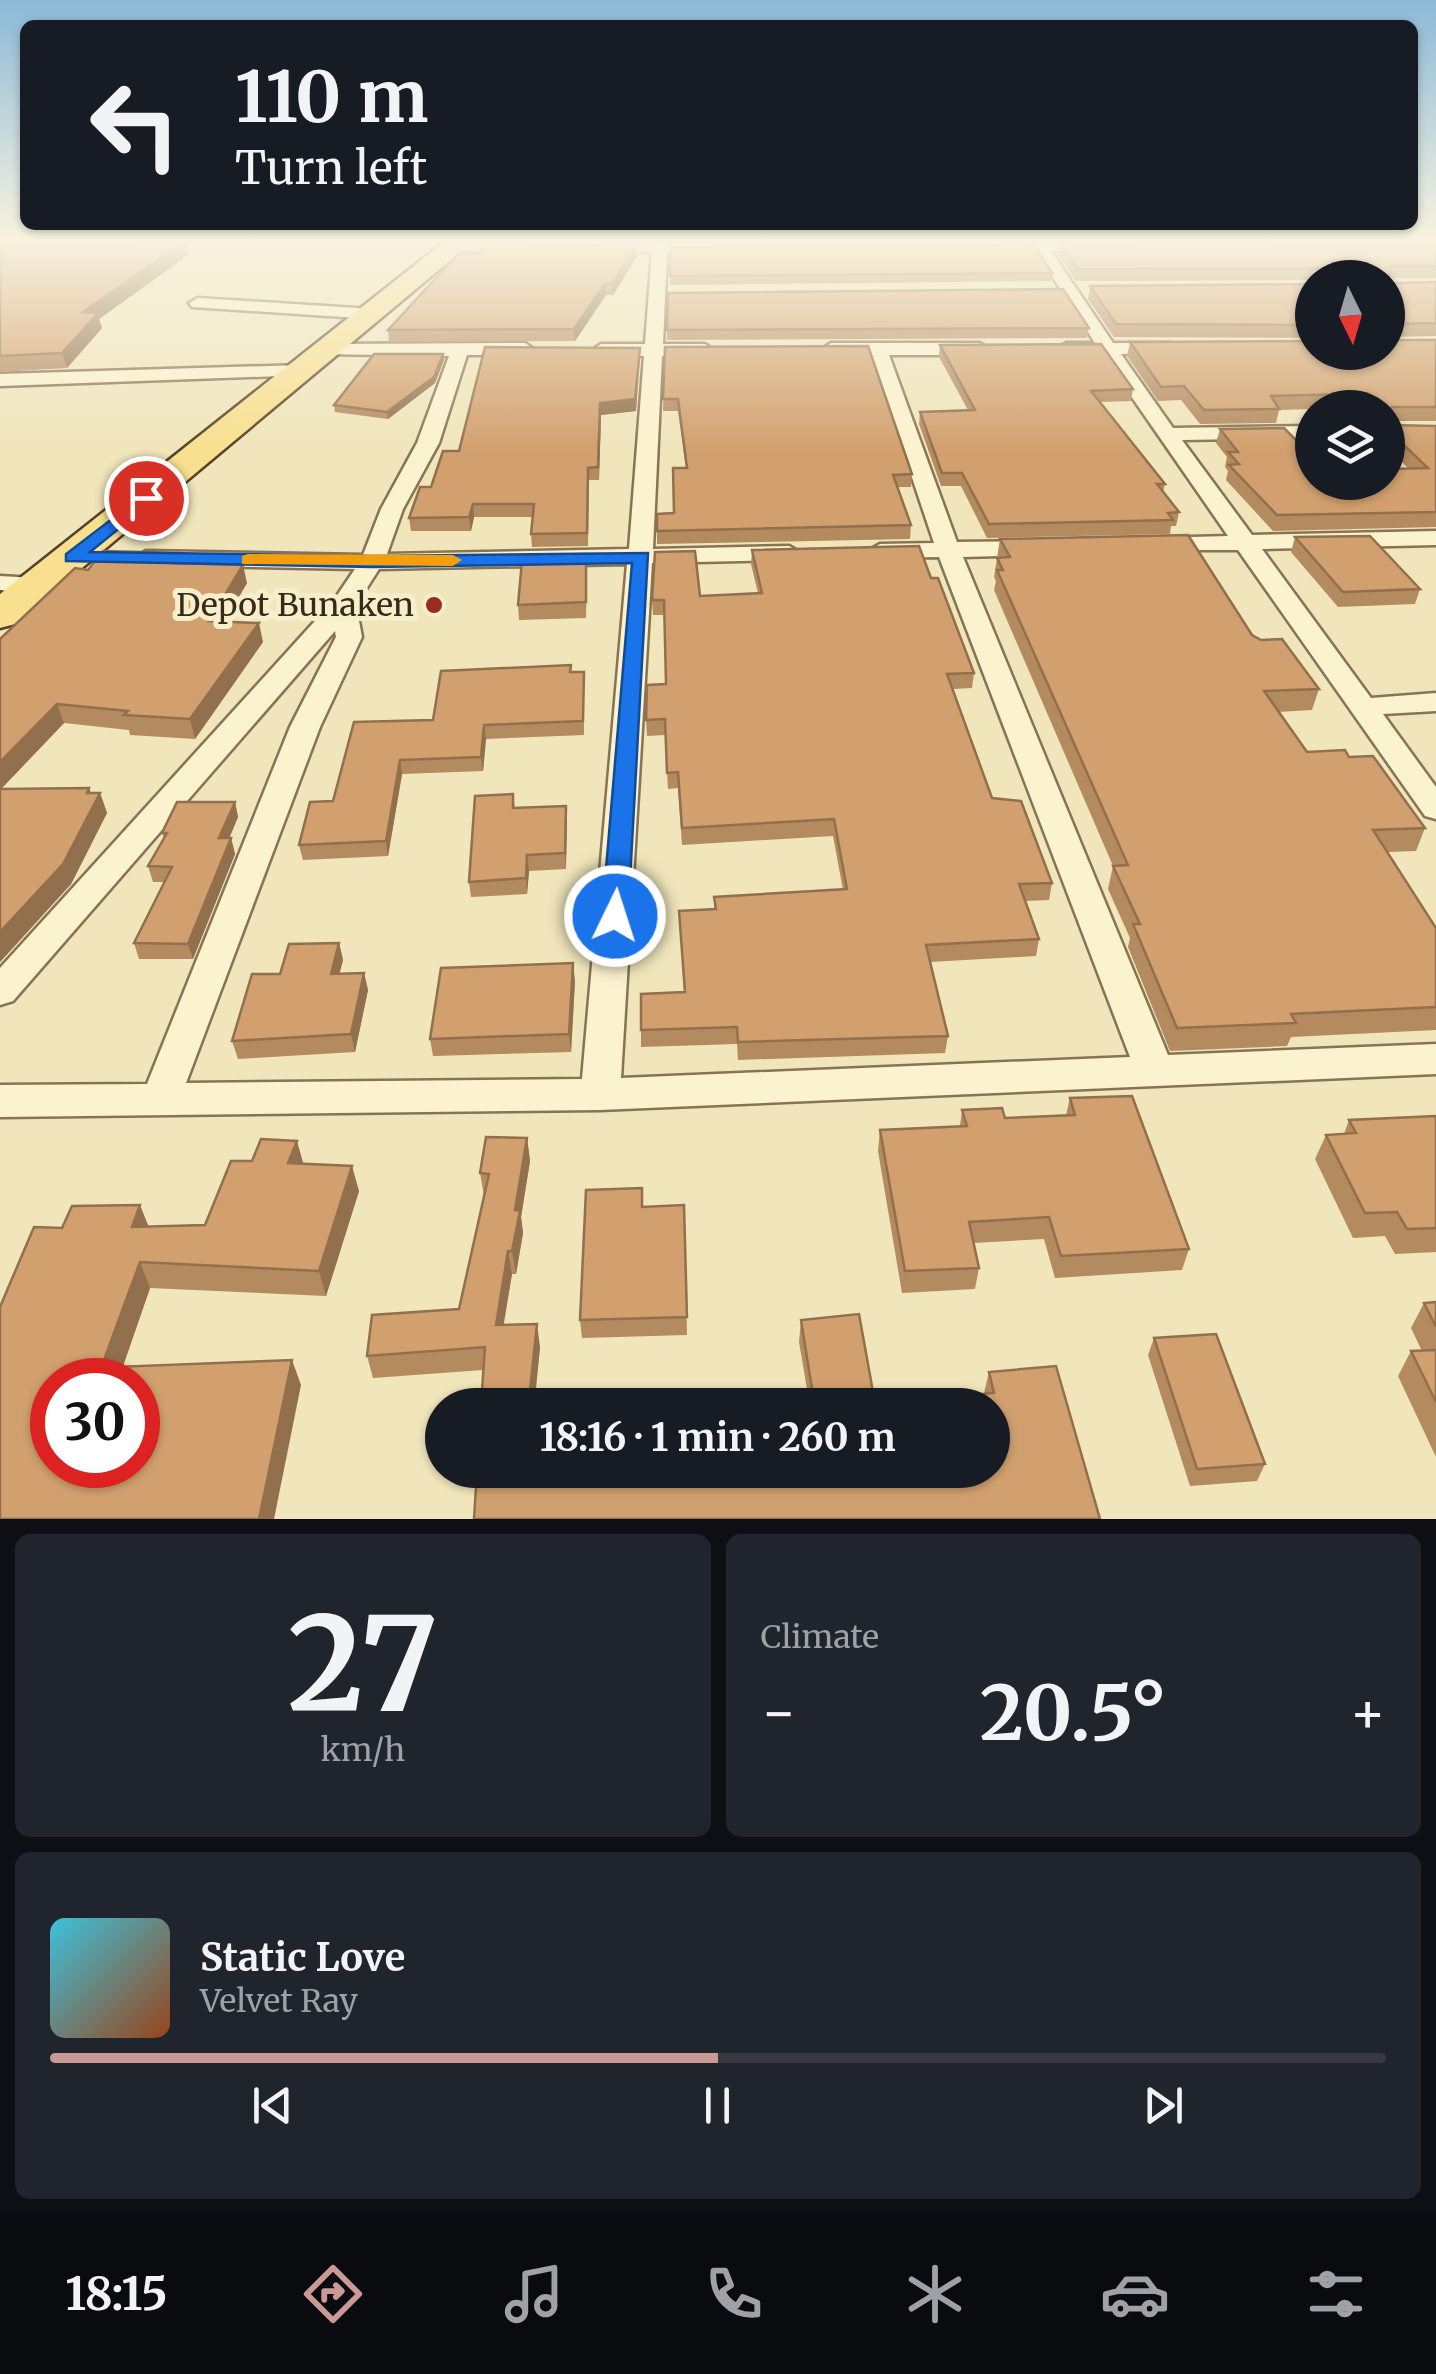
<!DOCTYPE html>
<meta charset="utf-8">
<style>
body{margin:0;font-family:Merriweather,serif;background:#20242c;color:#f1f3f6;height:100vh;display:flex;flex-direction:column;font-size:38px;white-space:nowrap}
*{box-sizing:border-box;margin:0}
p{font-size:32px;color:#9ea1a6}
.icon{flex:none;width:55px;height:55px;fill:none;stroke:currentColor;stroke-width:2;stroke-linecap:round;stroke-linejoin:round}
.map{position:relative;height:1519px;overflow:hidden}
.drawer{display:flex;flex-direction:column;gap:15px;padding:15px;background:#0d0f14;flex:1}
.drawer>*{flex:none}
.guide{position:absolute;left:20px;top:20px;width:1398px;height:210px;border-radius:15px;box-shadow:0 2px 8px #0004;background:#171b24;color:#f1f3f6;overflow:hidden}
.needle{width:65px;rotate:175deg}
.fabs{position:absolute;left:1295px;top:260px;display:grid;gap:20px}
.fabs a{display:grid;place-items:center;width:110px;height:110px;border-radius:50%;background:#171b24;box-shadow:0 2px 8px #0004;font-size:50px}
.speed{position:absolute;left:30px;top:1358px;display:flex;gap:20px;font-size:50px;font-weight:700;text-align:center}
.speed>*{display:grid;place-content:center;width:130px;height:130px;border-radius:50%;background:#171b24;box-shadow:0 2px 8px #0004;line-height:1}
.speed .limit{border:15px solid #d22;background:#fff;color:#111}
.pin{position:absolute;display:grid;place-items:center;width:85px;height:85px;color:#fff;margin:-42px;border:5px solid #fff;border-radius:50%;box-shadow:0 2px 10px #0007}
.me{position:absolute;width:110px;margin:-55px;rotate:4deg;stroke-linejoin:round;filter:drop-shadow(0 0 8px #0008)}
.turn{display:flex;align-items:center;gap:35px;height:210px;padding:0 50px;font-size:45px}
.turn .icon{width:130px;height:130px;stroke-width:2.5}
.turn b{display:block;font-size:70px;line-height:85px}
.big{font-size:75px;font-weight:700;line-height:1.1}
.drawer .tile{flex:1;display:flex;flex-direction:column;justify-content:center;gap:15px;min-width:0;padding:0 35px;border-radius:15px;background:#20242c}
.drawer .dial{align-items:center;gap:0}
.dial b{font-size:130px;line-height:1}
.song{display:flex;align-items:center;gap:30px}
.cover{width:120px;height:120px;border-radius:15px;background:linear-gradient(135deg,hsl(190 70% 55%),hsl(20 70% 35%))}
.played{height:10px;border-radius:5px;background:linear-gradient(90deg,#ca9996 50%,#363941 50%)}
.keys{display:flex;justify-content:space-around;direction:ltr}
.heat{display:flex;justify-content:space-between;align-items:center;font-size:55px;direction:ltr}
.drawer .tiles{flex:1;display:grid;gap:15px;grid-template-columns:1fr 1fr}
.tile:last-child{grid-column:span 2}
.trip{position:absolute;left:425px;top:1388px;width:585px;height:100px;border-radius:50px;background:#171b24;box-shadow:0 2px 8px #0004;font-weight:700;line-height:100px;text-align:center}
.menu{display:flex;height:160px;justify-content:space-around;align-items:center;background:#090b0e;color:#9ea1a6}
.menu .icon{width:70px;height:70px}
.menu .selected{color:#ca9996}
.menu b{font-size:45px;color:#f1f3f6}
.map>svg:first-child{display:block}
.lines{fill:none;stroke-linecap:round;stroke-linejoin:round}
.street-casing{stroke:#887454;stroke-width:5}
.primary-casing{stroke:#554129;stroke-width:5}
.street{fill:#fbf2ce;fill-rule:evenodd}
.primary{fill:#f8e08f;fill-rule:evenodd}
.wall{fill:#b48a5f}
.shaded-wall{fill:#92704d}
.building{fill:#d1a06e;stroke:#92704d;stroke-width:2.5;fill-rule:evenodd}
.route{fill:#1a73e8;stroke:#114b97;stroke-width:2.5}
.slow{fill:#f59e0b}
.poi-dot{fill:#9b2a20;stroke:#f7eecb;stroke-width:4}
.labels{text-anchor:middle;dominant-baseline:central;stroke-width:10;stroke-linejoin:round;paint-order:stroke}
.poi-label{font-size:32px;fill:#362a1a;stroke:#f7eecb;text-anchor:end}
</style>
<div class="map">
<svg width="1436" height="1519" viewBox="0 0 1436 1519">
<rect width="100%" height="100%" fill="#f0e5bb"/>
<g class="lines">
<!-- street casing -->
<g class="street-casing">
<g id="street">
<polygon points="158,238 151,243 99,247 91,242 95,238"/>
<polygon points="1028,238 1106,243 1106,249 1101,251 1051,251 1113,343 1170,343 1179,348 1170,353 1121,354 1173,428 1312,426 1312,438 1182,440 1252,535 1436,531 1436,545 1262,549 1371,698 1436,693 1436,711 1383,714 1436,787 1436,819 1425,816 1238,550 1147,550 1143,545 1155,538 1228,536 1102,354 1066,355 1057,349 1066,343 1095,343 1036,251 997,252 989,247 997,242 1030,242"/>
<polygon points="454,242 526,242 534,247 526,252 449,250 446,247"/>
<path d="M597,242L711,243L719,248L711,253L667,252L663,344H705L714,350L705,356H662L653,549L789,546L801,553L789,560L652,563L621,1078L1130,1057L939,557L880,558L868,551L880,544L934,543L871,355L825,353L822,349L831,343H980L989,349L980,355H889L957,542L1039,541L1051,548L1039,555L963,557L1168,1055L1436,1044V1074L600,1110L0,1117V1085L147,1084L290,727L336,637L335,631L13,1001L0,1005V968L334,600L355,569L146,565L134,558L146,551L363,555L381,509L417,443L449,356L320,354L317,350L326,344L525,343L534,349L525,355H467L439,443L403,509L387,554L629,549L644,356H601L592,350L601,344H645L652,252L592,250L589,247ZM627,564L582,1079L186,1083L320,727L362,637L356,605L379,569Z"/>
<polygon points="198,298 373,309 382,314 373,319 192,307 189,303"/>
<polygon points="301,365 308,367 308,375 0,386 0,374"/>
<polygon points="0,576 35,578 48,586 35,594 0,590"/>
</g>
</g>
<!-- primary casing -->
<g class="primary-casing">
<polygon id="primary" points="449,238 477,238 15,624 0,628 0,594"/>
</g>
<!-- street -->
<use href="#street" class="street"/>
<!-- primary -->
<use href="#primary" class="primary"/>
</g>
<!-- wall -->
<g class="wall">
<polygon points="0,238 185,241 188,255 99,319 102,328 67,368 0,372"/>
<polygon points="516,238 648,238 516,240"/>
<polygon points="1436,238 1436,278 1388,278 1388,280 1392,283 1436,282 1436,336 1389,337 1392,340 1436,340 1436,421 1389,421 1390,425 1436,426 1436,527 1273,531 1226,480 1228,471 1225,467 1227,457 1216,443 1220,429 1312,482 1408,468 1388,449 1388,408 1312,408 1312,409 1279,410 1276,423 1200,424 1181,400 1158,401 1127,356 1130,342 1312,352 1388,278 1312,278 1312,280 1076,281 1058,254 1060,242"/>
<polygon points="670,247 1052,273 1051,281 670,285"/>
<polygon points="637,256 613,295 606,295 575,341 389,342 388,330"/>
<polygon points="1312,284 1312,338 1114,337 1088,299 1090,286"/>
<polygon points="1089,328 1087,338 667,340 667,330"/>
<polygon points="940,345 1133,389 1131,401 1100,402 1165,484 1163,492 1179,512 1176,526 1171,526 1170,534 987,538 961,486 941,486 919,424 920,412 968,410 939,357"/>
<polygon points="665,347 912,474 911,487 898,487 911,525 910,539 657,544 657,531 674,513 686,468 678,411 663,411"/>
<polygon points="640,359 636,411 601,415 599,480 589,480 588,546 532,547 531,534 533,517 474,517 471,531 411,531 409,518 459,451"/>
<polygon points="444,360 435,383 388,419 335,412 334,405"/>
<polygon points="1295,537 1420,589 1415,604 1338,607 1291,552"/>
<polygon points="1000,539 1252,635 1319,689 1312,710 1278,712 1307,752 1349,757 1425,828 1416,851 1387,852 1436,928 1436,1030 1291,1037 1287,1046 1170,1051 1128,947 1130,938 1108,889 1113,866 994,590 996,581 994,577"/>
<polygon points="752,550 931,578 974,673 972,688 953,689 992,798 1052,883 1049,900 1025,901 1039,939 1036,956 930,962 948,1036 945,1053 738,1060 737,1044 641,1047 641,1030 684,992 679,911 714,909 714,897 843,890 833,836 682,845 678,788 668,789 665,735 647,736 646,720 666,684 664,615 653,615 652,600 758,593 751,564"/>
<polygon points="182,553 185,564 247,583 224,622 263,642 195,739 130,735 129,730 64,723 1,789 100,793 107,813 71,884 0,962 0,639 88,570"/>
<polygon points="587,569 586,618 519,620 518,605"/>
<polygon points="571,665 571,672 584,672 584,735 486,739 483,771 402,774 388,856 303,860 299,845 333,801 433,720"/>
<polygon points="513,794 515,808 566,806 566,869 529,871 527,894 471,897 469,882"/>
<polygon points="235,802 238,817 229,838 231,838 235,854 193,959 139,959 134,943 165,882 153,882 148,866 164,838 162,833"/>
<polygon points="339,943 343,960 339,974 364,973 368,990 355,1052 238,1059 232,1041 280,974"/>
<polygon points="575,981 571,1052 433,1056 430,1039"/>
<polygon points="1070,1098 1189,1249 1182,1270 1055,1278 1044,1239 974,1243 979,1268 975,1289 902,1293 878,1151 880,1130 960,1126 962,1110 1005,1118 1066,1115"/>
<polygon points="1436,1116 1436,1252 1395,1254 1385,1236 1353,1238 1315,1159 1326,1135 1344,1134 1349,1120"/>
<polygon points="527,1138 530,1161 521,1217 523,1233 516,1274 512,1274 503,1325 540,1347 535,1400 481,1405 483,1370 373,1378 367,1356 459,1309 484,1196 480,1173"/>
<polygon points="303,1164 359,1191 326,1296 150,1288 123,1366 301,1385 0,1519 149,1227 205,1225"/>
<polygon points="684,1205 687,1335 582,1338 580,1320 643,1207"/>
<polygon points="1436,1302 1436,1457 1398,1376 1411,1351 1422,1351 1411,1328 1424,1303"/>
<polygon points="801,1320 875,1403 984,1393 989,1372 1100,1519 705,1405 808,1395 799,1342"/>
<polygon points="1154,1338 1265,1464 1257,1481 1190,1486 1148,1355"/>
</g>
<!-- shaded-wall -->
<g class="shaded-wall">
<polygon points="185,241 188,255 99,319 102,328 67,368 62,353 83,312"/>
<polygon points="637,245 637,256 613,295 612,284"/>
<polygon points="605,284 606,295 575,341 574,329"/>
<polygon points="640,348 636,411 601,415 599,480 600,403"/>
<polygon points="443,354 444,360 435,383 388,419 387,412"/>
<polygon points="473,504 474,517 471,531 469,517"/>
<polygon points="182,553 187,570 174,563"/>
<polygon points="243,565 247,583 214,640 209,621"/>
<polygon points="259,623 263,642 195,739 190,719"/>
<polygon points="57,704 64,723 0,790 0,762"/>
<polygon points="484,725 486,739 483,771 481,757"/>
<polygon points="400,760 402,774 388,856 386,841"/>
<polygon points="89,788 95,803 100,793 107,813 71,884 0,962 0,932"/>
<polygon points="235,802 238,817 223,853 219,838"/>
<polygon points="566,806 567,821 566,869 565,853"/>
<polygon points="231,838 235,854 193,959 188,944"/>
<polygon points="527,855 529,871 527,894 526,878"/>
<polygon points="339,943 343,960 335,991 331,974"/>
<polygon points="573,963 575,981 571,1052 569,1034"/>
<polygon points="364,973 368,990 355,1052 351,1034"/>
<polygon points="527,1138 530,1161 521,1217 523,1233 516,1274 512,1251 515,1210"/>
<polygon points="297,1141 304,1166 288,1163"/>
<polygon points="352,1166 359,1191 326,1296 319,1271"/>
<polygon points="140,1205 150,1230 132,1227"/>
<polygon points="508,1251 512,1274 500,1347 496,1325"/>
<polygon points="140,1262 150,1288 122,1369 104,1360"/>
<polygon points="537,1324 540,1347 534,1405 529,1400"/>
<polygon points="292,1360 301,1385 274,1519 259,1519"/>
</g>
<!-- building -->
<g class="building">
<polygon points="0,238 74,238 185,241 83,312 98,313 62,353 0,356"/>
<polygon points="1436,238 1436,266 1391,266 1388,280 1392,283 1436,282 1436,323 1389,324 1388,337 1392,340 1436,340 1436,407 1392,407 1389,411 1390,425 1436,426 1436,512 1277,515 1229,465 1239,464 1228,452 1238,452 1220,429 1284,428 1312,456 1312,482 1388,482 1388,469 1428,468 1388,430 1388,408 1363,408 1348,394 1271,396 1279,409 1204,410 1184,386 1161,387 1130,342 1312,341 1312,352 1388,352 1388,278 1319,278 1318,268 1078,269 1060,242"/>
<polygon points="486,245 637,245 612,284 605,284 574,329 388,330 459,253 479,253"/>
<polygon points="1034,245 1052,273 670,276 670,247"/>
<polygon points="1312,284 1312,325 1116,324 1090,286"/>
<polygon points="1063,289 1089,328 667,330 668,293"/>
<polygon points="1101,344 1133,389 1091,391 1165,484 1157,484 1179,512 1168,513 1173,520 989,524 962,473 942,473 920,412 975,410 940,345"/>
<polygon points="868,346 912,474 893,475 911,525 657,531 657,514 674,513 673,468 687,468 678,399 663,399 665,347"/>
<polygon points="485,347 640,348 635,399 600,403 598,467 588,468 587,533 531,534 534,504 473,504 469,517 409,518 420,487 431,487 443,451 459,451"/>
<polygon points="374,354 443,354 434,377 387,412 334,405"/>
<polygon points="1188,535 1252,635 1261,640 1282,639 1319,689 1264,691 1307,752 1345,750 1349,757 1373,756 1425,828 1373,830 1436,928 1436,1007 1291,1014 1296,1023 1177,1028 1133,924 1140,924 1113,866 1128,865 997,570 1003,570 997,558 1010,557 1000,539"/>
<polygon points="1370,536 1420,589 1343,592 1295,537"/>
<polygon points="919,546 931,578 938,578 974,673 947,674 992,798 1021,801 1052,883 1019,884 1039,939 926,945 948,1036 738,1042 737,1027 641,1030 641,994 685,992 679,911 716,909 714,897 847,889 834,819 682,828 678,772 667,773 665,719 646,720 647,685 666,684 664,600 652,600 655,552 695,551 700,596 762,593 752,550"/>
<polygon points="103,551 182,553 174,563 243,565 209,621 259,623 190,719 124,715 128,711 57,704 0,762 0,639 75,568 88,570"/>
<polygon points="586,554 586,602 518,605 522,561 528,560 528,555"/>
<polygon points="571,665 570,672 584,672 583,721 484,725 481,757 400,760 386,841 299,845 310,802 333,801 354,722 433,720 441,671"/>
<polygon points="89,788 87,793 100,793 63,864 0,932 0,789"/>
<polygon points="513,794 513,808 566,806 565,853 527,855 526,878 469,882 475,796"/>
<polygon points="177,802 235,802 219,838 231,838 188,944 134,943 172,867 148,866 167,833 162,833"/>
<polygon points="339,943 331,974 364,973 351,1034 232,1041 252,974 280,974 289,944"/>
<polygon points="573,963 569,1034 430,1039 441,968"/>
<polygon points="1132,1096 1189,1249 1061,1256 1049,1217 969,1222 979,1268 905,1271 880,1130 967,1126 962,1110 1002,1108 1005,1118 1075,1115 1070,1098"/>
<polygon points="1436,1116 1436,1228 1407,1229 1397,1212 1365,1213 1326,1135 1356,1133 1349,1120"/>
<polygon points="486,1137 527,1138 515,1210 520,1211 512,1251 508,1251 496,1325 537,1324 529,1400 672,1390 672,1405 481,1405 485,1347 367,1356 372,1315 459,1309 489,1174 480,1173"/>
<path d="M261,1139L297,1141L288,1163L352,1166L319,1271L140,1262L104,1360H118L115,1367L292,1360L259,1519H0V1307L34,1227L62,1228L72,1206L140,1205L132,1227L205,1225L231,1161H252ZM52,1380H138V1465H52Z"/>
<polygon points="642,1188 642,1207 684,1205 687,1317 580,1320 586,1190"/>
<polygon points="1436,1302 1436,1327 1424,1303"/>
<polygon points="859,1314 875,1403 994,1393 989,1372 1056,1366 1100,1519 474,1519 477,1470 992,1470 992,1405 705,1405 813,1395 801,1320"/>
<polygon points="1216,1334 1265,1464 1197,1469 1154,1338"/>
<polygon points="1436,1350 1436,1402 1411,1351"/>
</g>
<!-- sky -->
<linearGradient id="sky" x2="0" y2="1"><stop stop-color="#8bb9d6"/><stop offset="0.53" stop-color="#f8f3e0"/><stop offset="1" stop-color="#f8f3e0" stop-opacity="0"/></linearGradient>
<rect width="1436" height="451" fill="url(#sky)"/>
<!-- route -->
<polygon class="route" points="146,493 153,494 153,501 90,552 372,556 648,553 628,916 624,922 606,922 602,916 632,563 372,567 66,561 66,554"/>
<!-- slow -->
<polygon class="slow" points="248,554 453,555 462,560 453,566 242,564 242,556"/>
<!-- markers -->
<circle class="poi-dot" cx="434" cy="605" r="10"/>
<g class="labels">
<!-- poi labels -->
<g class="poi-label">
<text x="414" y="605">Depot Bunaken</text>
</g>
</g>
</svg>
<div class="fabs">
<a><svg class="needle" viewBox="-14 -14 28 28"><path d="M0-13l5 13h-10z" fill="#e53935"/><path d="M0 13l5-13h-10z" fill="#9ea1a6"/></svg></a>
<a><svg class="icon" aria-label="layers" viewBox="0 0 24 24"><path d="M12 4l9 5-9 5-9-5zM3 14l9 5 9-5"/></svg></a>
</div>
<div class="speed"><div class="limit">30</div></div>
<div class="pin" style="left:146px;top:498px;background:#d93025"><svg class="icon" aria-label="arrive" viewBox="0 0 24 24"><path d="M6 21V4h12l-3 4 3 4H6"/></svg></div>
<svg class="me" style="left:615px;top:916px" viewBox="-20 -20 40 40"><circle r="17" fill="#1a73e8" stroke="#fff" stroke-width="3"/><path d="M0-11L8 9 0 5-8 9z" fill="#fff"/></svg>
<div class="trip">18:16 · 1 min · 260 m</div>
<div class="guide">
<div class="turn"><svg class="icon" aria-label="left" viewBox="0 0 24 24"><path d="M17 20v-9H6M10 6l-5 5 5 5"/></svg><div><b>110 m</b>Turn left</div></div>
</div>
</div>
<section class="drawer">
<div class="tiles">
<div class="tile dial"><b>27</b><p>km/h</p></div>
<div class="tile"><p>Climate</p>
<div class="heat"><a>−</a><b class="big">20.5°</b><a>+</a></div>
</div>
<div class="tile">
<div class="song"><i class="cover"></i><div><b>Static Love</b><p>Velvet Ray</p></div></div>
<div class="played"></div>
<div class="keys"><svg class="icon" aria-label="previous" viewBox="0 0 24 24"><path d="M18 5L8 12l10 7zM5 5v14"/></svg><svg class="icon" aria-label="pause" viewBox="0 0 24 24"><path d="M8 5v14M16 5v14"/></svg><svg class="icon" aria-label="next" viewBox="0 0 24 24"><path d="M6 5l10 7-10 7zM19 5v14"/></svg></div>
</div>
</div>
</section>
<nav class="menu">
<b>18:15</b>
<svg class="icon selected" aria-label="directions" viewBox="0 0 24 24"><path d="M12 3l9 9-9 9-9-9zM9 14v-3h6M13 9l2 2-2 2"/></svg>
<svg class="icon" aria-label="music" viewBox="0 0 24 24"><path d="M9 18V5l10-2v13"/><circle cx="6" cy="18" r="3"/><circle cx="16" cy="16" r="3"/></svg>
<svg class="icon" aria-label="phone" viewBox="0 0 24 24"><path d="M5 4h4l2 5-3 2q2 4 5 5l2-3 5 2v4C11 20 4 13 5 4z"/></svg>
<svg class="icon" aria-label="climate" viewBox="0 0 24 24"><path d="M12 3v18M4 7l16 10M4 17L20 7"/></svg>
<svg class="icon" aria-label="car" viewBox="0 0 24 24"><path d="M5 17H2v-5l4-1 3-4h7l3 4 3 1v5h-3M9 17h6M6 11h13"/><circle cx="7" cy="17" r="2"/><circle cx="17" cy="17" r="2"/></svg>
<svg class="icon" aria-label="filters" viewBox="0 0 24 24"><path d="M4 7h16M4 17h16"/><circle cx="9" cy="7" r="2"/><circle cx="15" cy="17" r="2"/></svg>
</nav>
